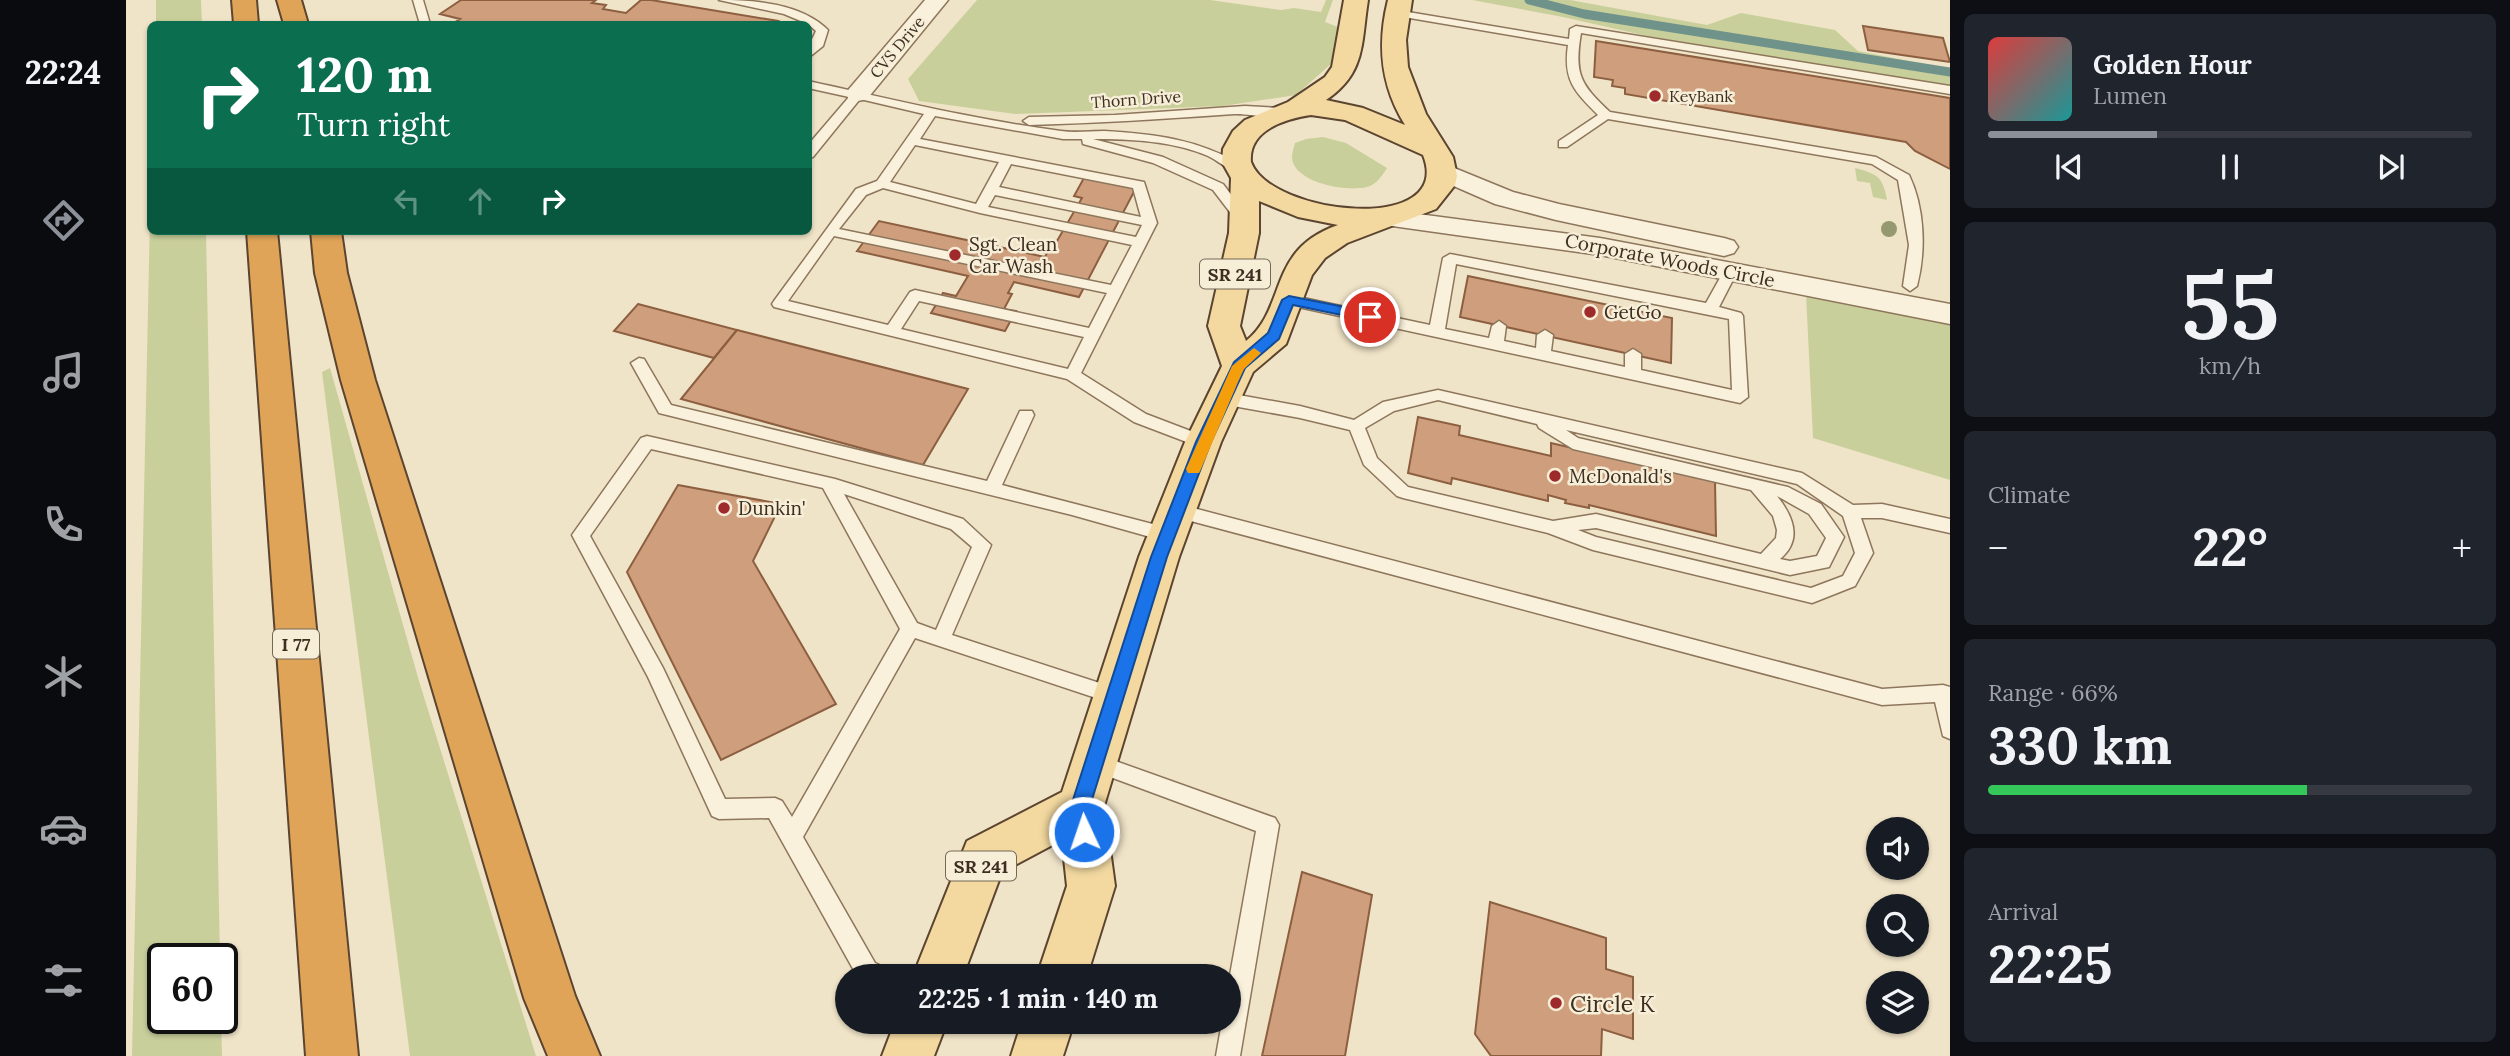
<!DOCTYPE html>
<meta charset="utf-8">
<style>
body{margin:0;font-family:Lora,serif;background:#20242c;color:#f1f3f6;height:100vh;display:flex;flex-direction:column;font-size:26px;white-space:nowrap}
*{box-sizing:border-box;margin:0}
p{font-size:23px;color:#9ea1a6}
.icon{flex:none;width:38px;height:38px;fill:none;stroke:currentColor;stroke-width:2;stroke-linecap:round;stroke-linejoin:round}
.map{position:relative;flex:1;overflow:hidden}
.side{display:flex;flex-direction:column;gap:14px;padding:14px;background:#0d0f14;width:560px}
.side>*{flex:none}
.hud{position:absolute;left:21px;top:21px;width:665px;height:214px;border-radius:10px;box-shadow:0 2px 5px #0004;background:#0b6e4f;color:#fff;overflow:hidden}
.buttons{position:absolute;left:1740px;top:817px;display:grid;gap:14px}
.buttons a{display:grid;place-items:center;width:63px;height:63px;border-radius:50%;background:#171b24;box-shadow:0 2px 5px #0004;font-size:35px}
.speed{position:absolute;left:21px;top:943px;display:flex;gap:14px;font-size:35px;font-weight:700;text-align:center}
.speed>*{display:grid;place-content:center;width:91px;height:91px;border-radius:50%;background:#171b24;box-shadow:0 2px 5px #0004;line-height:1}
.speed .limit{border:4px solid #111;border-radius:10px;background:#fff;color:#111}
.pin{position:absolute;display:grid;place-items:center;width:60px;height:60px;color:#fff;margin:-30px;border:4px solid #fff;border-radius:50%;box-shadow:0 2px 7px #0007}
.me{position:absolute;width:77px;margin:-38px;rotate:357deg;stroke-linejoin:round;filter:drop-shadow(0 0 5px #0008)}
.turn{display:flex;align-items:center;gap:24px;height:147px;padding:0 35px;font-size:32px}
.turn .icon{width:91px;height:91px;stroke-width:2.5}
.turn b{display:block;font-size:49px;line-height:60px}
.lanes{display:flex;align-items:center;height:66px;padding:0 35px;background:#0003;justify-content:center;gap:35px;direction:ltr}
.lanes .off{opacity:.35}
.big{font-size:52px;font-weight:800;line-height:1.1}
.side .card{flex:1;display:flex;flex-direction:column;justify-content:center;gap:10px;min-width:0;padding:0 24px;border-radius:10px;background:#20242c}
.side .dial{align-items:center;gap:0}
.dial b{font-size:91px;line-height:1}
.song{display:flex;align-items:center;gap:21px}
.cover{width:84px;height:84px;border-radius:10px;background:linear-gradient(135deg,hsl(0 70% 55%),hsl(180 70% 35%))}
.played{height:7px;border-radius:4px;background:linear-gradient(90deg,#8c9099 35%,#363941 35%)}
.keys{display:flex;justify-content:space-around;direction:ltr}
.heat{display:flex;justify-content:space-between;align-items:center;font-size:38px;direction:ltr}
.charge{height:10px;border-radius:5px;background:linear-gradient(90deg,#34c759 66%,#363941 0)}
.trip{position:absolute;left:709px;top:964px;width:406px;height:70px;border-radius:35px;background:#171b24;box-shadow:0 2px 5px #0004;font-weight:800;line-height:70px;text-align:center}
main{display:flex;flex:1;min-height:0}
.tab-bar{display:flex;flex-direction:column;width:126px;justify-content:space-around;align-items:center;background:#090b0e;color:#9ea1a6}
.tab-bar .icon{width:49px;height:49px}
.tab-bar .current{color:#8c9099}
.tab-bar b{font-size:32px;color:#f1f3f6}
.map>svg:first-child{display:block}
.green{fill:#c9cf9b}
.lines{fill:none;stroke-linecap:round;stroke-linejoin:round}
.stream{stroke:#6f938a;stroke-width:9}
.building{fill:#cf9f7d;stroke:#8d5f41;stroke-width:2}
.lane-casing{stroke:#8d765c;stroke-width:3}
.street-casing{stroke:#8d765c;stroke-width:3}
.primary-casing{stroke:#5b4430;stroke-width:4}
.highway-casing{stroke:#5b4430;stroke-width:4}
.lane{fill:#faf1dc;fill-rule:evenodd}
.street{fill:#faf1dc;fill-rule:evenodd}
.primary{fill:#f3d9a0;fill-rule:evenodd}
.highway{fill:#e0a458;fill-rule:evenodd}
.tree{fill:#96986f}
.route{fill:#1a73e8;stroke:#114b97;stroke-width:2}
.slow{fill:#f59e0b}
.poi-dot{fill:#9e2a2b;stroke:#f7eed8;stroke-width:2.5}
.labels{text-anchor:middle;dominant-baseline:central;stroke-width:5;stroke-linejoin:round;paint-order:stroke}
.far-street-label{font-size:16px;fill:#3d2e20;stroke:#f7eed8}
.far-poi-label{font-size:16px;fill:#3d2e20;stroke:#f7eed8;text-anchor:start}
.shield{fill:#f7eed8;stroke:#756857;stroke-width:2}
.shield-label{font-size:18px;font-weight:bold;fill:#3d2e20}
.poi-label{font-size:19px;fill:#3d2e20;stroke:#f7eed8;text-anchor:start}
.street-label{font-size:19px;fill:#3d2e20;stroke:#f7eed8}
.near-poi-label{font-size:23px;fill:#3d2e20;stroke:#f7eed8;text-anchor:start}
</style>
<main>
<nav class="tab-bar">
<b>22:24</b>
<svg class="icon current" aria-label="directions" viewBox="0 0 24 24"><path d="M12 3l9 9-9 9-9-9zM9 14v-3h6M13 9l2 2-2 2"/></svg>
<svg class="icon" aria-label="music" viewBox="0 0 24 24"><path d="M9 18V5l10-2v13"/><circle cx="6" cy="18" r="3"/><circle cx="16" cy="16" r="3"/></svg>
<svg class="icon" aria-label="phone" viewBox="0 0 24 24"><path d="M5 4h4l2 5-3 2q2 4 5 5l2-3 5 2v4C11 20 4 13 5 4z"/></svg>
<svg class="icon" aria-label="climate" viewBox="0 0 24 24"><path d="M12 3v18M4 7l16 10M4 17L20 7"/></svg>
<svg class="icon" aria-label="car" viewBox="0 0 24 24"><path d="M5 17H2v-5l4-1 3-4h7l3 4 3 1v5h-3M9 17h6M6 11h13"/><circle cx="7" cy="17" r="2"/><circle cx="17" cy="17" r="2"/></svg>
<svg class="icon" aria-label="filters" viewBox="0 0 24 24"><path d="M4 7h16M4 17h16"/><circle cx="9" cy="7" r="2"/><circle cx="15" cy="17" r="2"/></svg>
</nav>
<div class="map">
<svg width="1824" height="1056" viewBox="0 0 1824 1056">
<rect width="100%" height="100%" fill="#f0e4c8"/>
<!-- green -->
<g class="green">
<polygon points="30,0 75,0 76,24 30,24"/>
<polygon points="851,0 1084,0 1155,10 1168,8 1195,12 1200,0 1207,0 1199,22 1212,27 1205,64 1170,95 1097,106 889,114 793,101 782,79"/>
<polygon points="1346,0 1444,0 1581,25 1615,13 1709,30 1732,51 1824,69 1824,86 1521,36 1437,17"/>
<path d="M1197,137L1220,143L1261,168C1256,176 1250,185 1241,187C1221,192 1178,184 1168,165C1164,158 1167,150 1169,143L1180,139Z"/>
<path d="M1729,168C1751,174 1757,176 1761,200L1747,197L1744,183L1731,181Z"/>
<polygon points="24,215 24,231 80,231 94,959 37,959 37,1018 95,1019 96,1056 6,1056"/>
<polygon points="1680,294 1824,321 1824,480 1687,438"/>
<polygon points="204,368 293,681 410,1056 284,1056 196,372"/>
</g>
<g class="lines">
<!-- stream -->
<polyline class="stream" points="1403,0 1458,14 1824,72"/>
</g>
<!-- building -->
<g class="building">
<polygon points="335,0 470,0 466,3 480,5 477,9 500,13 515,0 525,0 652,21 649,24 326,24 334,19 314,14"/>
<polygon points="1737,26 1817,38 1824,62 1742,50"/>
<polygon points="1470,41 1824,98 1824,169 1789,151 1780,142 1499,94 1499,88 1486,86 1487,80 1468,77"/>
<polygon points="959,176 1011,186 953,297 888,282 882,293 886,294 878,309 890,311 879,331 805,313 817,293 830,296 842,276 731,251 753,221 919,257 921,253 917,252 924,240 931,241 956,198 948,196"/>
<polygon points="1342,276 1546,318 1545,363 1334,317"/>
<polygon points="512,304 611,330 588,358 488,331"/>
<polygon points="611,330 842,389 797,465 555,399"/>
<polygon points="1292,417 1334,426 1333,435 1425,456 1425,443 1589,481 1590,536 1463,505 1463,508 1439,503 1440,500 1422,495 1422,501 1326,478 1325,484 1282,473"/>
<polygon points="552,485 655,504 627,561 710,704 595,760 501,572"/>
<polygon points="1176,872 1246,895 1219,1056 1136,1056"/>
<polygon points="1364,902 1480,938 1480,969 1507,977 1507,1039 1476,1029 1475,1056 1365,1056 1349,1034"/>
</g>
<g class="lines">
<!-- lane casing -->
<g class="lane-casing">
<g id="lane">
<polygon points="287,0 297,0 304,24 294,24"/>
<path d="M593,0C628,0 675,3 702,30L697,46L682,58V48L690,31L682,24L658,14Z"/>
<path d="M1270,10L1443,39L1444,29L1450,26L1824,86V94L1455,33C1448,74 1454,84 1484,112L1750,157L1783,175C1799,208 1800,252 1791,286L1784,291L1777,286L1783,245L1772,180L1746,164L1482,119L1441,147H1433V141L1472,115C1448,91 1437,80 1442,45L1266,15L1264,13Z"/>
<path d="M682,81C765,99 849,120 935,131C949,133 963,131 978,131C1030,134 1070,139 1117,165V171C1104,173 1093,161 1082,156C1047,141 1005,139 967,139L1037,157L1097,184L1125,221L1118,225L1113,224L1087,190L1027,163L957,144L956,139H937L809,116L794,139L1018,182L1031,223L955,373L1020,414L1083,438L1085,442L1083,446H1071L1008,422L941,379L648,307L646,304L648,301L730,189L751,181L798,114L734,99L687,157L682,158V145L723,97L682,88ZM789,145L873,162L850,204L764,182ZM885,164L1007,188L1015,217L873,187ZM757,188L854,213L1006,245L985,285L713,229L740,195ZM869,195L1016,225L1010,237L862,207ZM708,236L981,293L963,328L789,290L784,292L762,325L662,301ZM793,301L958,337L942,369L775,329Z"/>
<path d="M1119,106L1154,108L1160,112C1149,121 1122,113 1108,114C1039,119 971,123 903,125L897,121L903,117L989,115Z"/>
<path d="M1324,254L1580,303L1599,269H1609L1611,272L1593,307L1615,313L1617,316L1622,397L1614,403L1163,305L1156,300L1163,295L1304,325L1317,258ZM1330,264L1603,319L1606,390L1515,370V354L1507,349L1499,354V367L1425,351L1427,335L1419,330L1411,335L1410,348L1378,341L1380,326L1373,321L1366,326L1363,338L1319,329Z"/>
<polygon points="513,358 518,359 545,405 861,481 894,411 906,411 908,415 876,485 1042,528 1048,530 1051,535 1048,540 1042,542 946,515 533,413 505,363"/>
<path d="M1312,390L1676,473L1727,505L1756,504L1824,519V533L1756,518H1735L1747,553L1729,586L1686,603L1467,550L1422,533L1277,498L1271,496L1238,465L1224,430L1174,418L1096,404L1088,398L1096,392L1174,406L1228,420L1257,402ZM1312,400L1411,424L1413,428L1447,449L1625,490L1647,516L1651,530L1650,538L1635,554L1470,514L1427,521L1282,487L1251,458L1239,428L1268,411ZM1440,430L1671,484L1717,516L1729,553L1717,576L1685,588L1470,537L1452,530L1470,528L1664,575L1703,567L1718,537L1695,504L1662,487L1452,438ZM1651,496L1683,514L1700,538L1691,556L1664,561L1654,559C1677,540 1667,516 1651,496Z"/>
<path d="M521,436L709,479L837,519L865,545L826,635L995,690L998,696L995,702L988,704L789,638L677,837L749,963L760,968L763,976H731L643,818L593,819L586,816L522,677L446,535L515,438ZM525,449L697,488L774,629L666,817L656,801L649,798L599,799L537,668L464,536ZM718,494L825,529L846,547L810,630L791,623Z"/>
<polygon points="1052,504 1756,689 1817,685 1824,687 1824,739 1817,736 1809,702 1756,705 1046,516 1043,511 1046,506"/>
<polygon points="967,753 1149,818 1153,825 1114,1056 1090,1056 1096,1022 1102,1022 1102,986 1130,831 960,768 957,762 960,756"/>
</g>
</g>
<!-- street casing -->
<g class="street-casing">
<g id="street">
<polygon points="799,0 822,0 741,99 732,101 723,99 720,94 723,89"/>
<polygon points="1316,163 1387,192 1433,204 1598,238 1608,241 1612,247 1608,253 1598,256 1430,220 1369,204 1307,177 1303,171 1307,165"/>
<polygon points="1262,210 1474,238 1824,304 1824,324 1474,255 1252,224 1248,218 1252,212"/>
</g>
</g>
<!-- primary casing -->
<g class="primary-casing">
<g id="primary">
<path d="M1218,0H1242C1235,44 1240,73 1200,100L1237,108L1279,125C1254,85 1251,44 1262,0H1286L1280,40L1282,67L1300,114L1327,157L1331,176L1329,185L1310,209L1221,243L1199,258L1186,275L1160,344L1127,372L1095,442L1053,557L978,806L989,886L961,976H911L941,886L936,840L876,872L837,976H787L841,841L936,792L1013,557L1059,442L1096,366L1082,326L1103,233L1105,178L1096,162L1097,149L1107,131L1119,120L1162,102L1199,77L1206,67ZM1185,115L1219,120L1297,155C1329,235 1145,216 1125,162C1122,130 1159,119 1185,115ZM1133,201L1172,217L1212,225C1140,250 1162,307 1120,341L1114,326L1133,233Z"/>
<polygon points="769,1022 821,1022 808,1056 756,1056"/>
<polygon points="896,1022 948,1022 937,1056 885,1056"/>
</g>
</g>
<!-- highway casing -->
<g class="highway-casing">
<g id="highway">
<polygon points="106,0 130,0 132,24 108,24"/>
<polygon points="151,0 175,0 182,24 158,24"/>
<polygon points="121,231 151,231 232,1056 180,1056"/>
<polygon points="185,231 215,231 221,273 249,380 449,996 474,1056 422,1056 398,998 215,380 189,273"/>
</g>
</g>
<!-- lane -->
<use href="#lane" class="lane"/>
<!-- street -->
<use href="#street" class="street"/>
<!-- primary -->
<use href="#primary" class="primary"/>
<!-- highway -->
<use href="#highway" class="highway"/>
</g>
<!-- trees -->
<circle class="tree" cx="1763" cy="229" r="8"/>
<!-- route -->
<polygon class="route" points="1163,296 1244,312 1251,317 1244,321 1167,305 1153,339 1119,368 1085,442 1041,557 964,806 968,832 965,839 958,842 951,839 945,806 1025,557 1070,442 1108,362 1142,333 1156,300"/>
<!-- slow -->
<polygon class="slow" points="1128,348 1135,353 1118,369 1112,382 1075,469 1073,473 1062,473 1060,469 1106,366"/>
<!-- markers -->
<g class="poi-dot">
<circle cx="1529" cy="96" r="7"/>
<circle cx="829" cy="255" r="7"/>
<circle cx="1464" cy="312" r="7"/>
<circle cx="1429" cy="476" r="7"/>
<circle cx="598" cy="508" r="7"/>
<circle cx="1430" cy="1003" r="7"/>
</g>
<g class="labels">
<!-- far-street labels -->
<g class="far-street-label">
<text transform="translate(771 47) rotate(-50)">CVS Drive</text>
<text transform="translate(1010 99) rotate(-4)">Thorn Drive</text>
</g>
<!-- far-poi labels -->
<g class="far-poi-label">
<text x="1543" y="96">KeyBank</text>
</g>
<!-- shield labels -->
<g class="shield">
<rect x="1074" y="259.5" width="70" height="29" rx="5"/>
<rect x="147" y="629.5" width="46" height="29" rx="5"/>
<rect x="820" y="851.5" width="70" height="29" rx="5"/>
</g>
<g class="shield-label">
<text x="1109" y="274">SR 241</text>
<text x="170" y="644">I 77</text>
<text x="855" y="866">SR 241</text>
</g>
<!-- poi labels -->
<g class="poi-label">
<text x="843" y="244">Sgt. Clean<tspan x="843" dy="22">Car Wash</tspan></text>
<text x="1478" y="312">GetGo</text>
<text x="1443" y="476">McDonald's</text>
<text x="612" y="508">Dunkin'</text>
</g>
<!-- street labels -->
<g class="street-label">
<text transform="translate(1544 260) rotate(11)">Corporate Woods Circle</text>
</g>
<!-- near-poi labels -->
<g class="near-poi-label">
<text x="1444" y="1003">Circle K</text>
</g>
</g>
</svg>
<div class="buttons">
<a><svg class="icon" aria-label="sound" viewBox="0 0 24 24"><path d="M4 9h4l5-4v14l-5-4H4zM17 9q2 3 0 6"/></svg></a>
<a><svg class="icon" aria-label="search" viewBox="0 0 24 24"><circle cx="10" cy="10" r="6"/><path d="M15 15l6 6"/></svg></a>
<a><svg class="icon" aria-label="layers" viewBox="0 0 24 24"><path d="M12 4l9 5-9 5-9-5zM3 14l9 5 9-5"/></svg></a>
</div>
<div class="speed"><div class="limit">60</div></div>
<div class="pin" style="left:1244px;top:317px;background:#d93025"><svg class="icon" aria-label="arrive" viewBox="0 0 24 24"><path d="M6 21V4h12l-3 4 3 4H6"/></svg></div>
<svg class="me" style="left:958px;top:832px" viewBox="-20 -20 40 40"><circle r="17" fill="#1a73e8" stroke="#fff" stroke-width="3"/><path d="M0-11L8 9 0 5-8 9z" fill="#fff"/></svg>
<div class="trip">22:25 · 1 min · 140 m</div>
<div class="hud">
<div class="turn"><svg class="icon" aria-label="right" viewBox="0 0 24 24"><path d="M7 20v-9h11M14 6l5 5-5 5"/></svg><div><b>120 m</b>Turn right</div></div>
<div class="lanes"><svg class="icon off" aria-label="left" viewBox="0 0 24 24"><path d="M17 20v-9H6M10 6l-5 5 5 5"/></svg><svg class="icon off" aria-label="ahead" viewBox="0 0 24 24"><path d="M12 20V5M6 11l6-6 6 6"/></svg><svg class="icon" aria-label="right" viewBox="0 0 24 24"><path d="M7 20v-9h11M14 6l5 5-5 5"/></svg></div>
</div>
</div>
<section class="side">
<div class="card">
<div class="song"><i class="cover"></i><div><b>Golden Hour</b><p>Lumen</p></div></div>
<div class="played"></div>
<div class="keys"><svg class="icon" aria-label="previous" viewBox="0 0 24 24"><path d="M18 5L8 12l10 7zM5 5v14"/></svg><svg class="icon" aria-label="pause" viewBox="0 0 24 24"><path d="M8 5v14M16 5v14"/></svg><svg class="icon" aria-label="next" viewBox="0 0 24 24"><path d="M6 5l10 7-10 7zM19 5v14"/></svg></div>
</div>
<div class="card dial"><b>55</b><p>km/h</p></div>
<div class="card"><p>Climate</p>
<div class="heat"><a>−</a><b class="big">22°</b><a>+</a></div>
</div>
<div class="card"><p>Range · 66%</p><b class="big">330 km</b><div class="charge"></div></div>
<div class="card"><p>Arrival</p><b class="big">22:25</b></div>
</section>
</main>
